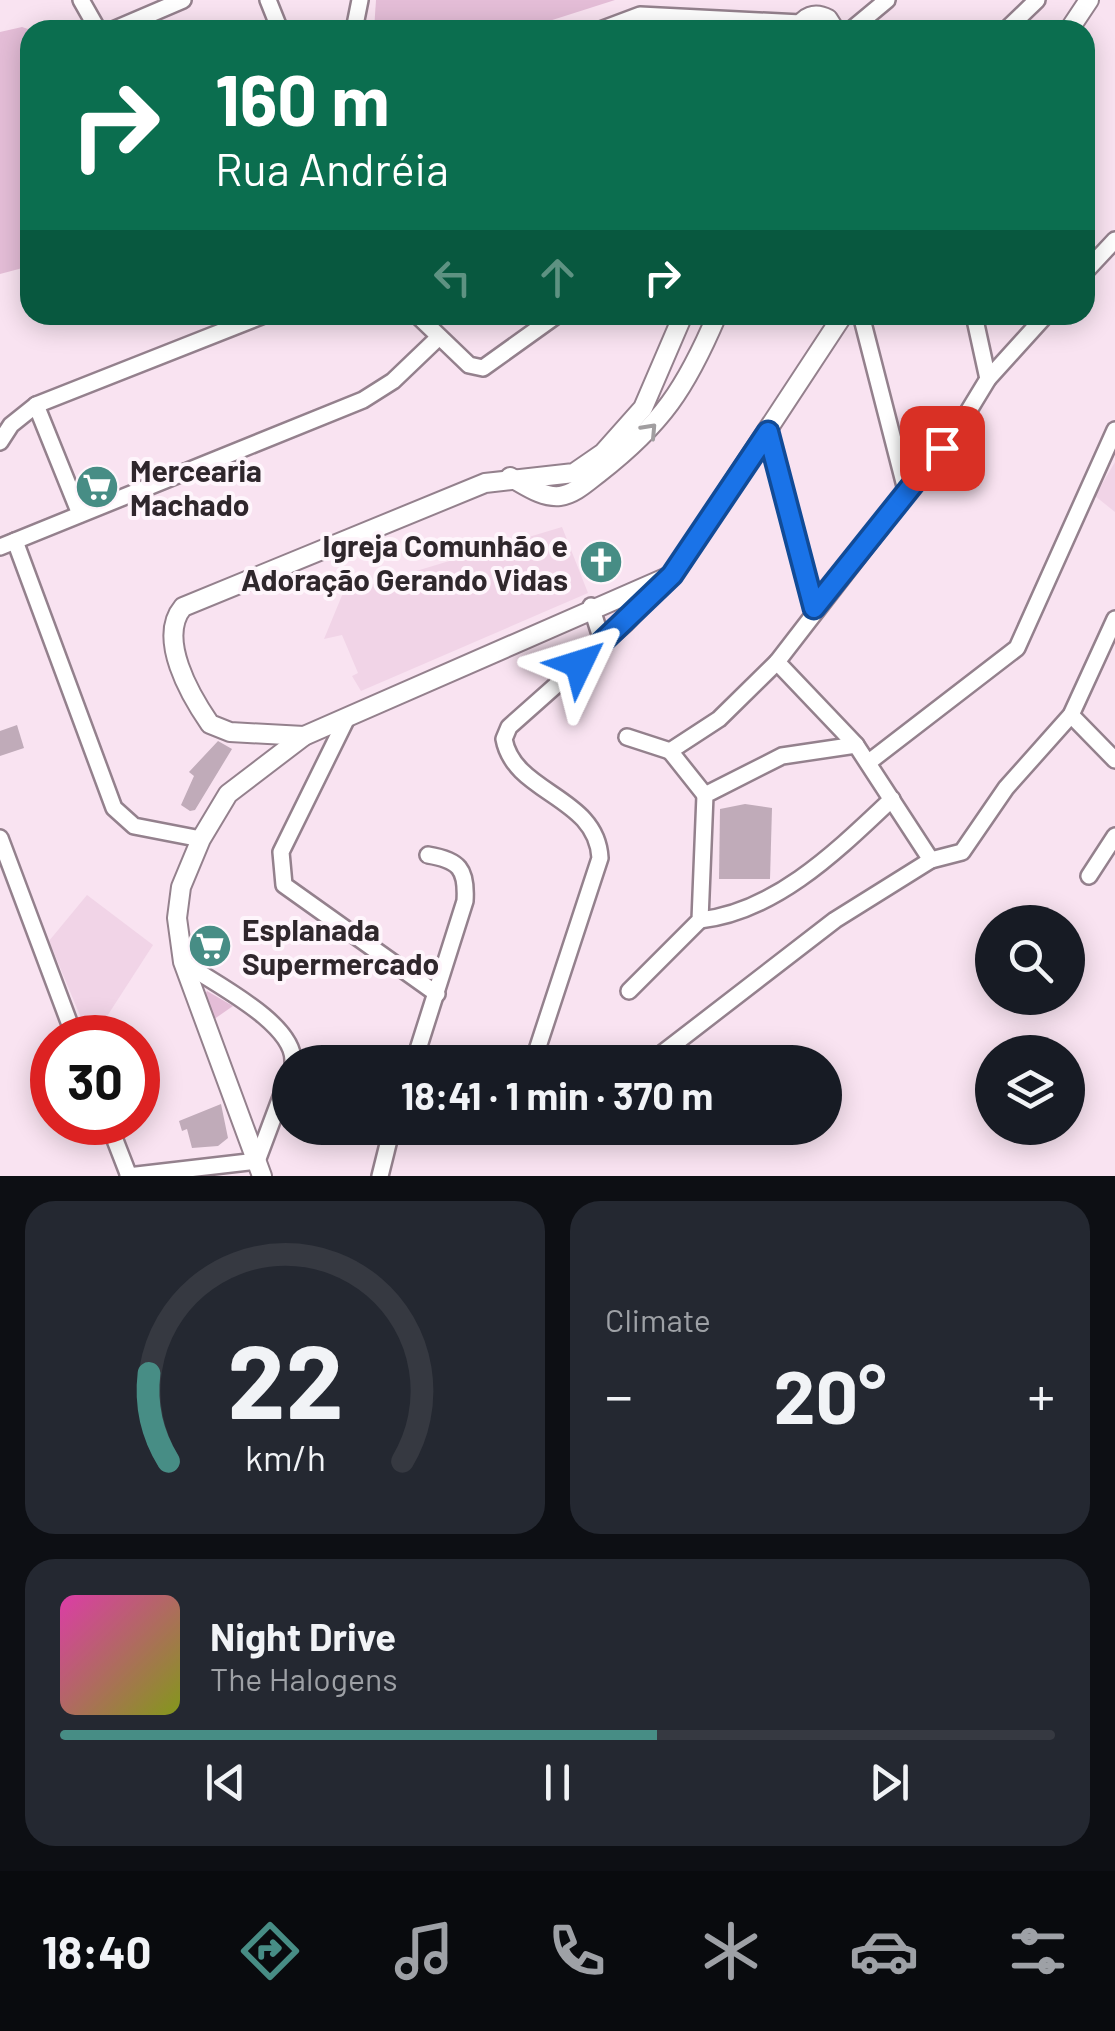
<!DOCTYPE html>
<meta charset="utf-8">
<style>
body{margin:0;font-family:Barlow,sans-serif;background:#242831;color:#f1f3f6;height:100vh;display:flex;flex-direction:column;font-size:38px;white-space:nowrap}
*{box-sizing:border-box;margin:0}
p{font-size:32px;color:#9ea1a6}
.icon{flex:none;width:55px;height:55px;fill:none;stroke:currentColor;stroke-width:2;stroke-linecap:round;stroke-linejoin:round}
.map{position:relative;height:1176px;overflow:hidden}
.details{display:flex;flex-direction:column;gap:25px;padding:25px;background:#0d0f14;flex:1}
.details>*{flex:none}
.banner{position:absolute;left:20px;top:20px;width:1075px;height:305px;border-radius:30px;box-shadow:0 5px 25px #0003;background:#0b6e4f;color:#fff;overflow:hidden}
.fabs{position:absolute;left:975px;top:905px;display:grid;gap:20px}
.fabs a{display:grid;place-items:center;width:110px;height:110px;border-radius:50%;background:#171b24;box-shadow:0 5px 25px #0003;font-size:50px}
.speed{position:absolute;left:30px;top:1015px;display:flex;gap:20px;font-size:50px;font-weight:700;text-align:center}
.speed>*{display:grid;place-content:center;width:130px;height:130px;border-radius:50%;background:#171b24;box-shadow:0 5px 25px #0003;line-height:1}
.speed .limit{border:15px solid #d22;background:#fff;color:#111}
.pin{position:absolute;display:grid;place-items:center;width:85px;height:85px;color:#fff;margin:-42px;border-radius:20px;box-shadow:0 5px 15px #0006}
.me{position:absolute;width:110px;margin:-55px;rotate:49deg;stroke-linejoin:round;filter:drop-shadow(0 0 8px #0008)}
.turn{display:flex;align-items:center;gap:35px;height:210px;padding:0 30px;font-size:45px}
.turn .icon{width:130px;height:130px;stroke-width:2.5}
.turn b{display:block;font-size:70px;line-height:85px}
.lanes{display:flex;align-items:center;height:95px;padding:0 30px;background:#0003;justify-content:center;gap:50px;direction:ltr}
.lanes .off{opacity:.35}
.big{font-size:75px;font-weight:700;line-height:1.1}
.details .tile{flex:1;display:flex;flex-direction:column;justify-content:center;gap:15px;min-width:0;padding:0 35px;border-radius:30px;background:#242831}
.details .dial{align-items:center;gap:0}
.dial svg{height:260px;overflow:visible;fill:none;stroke:#363941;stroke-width:7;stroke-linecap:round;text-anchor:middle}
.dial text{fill:#f1f3f6;stroke:none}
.song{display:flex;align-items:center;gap:30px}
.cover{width:120px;height:120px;border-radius:15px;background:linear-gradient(135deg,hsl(320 70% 55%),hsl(70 70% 35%))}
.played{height:10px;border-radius:5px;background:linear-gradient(90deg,#478d85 60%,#363941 60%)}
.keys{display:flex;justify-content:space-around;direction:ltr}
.heat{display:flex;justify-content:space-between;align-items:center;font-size:55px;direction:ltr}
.details .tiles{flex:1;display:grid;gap:25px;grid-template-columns:1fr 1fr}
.tile:last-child{grid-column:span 2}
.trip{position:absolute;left:272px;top:1045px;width:570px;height:100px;border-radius:50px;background:#171b24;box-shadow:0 5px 25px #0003;font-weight:700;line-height:100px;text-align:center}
.tabs{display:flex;height:160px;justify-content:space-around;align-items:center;background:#090b0e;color:#9ea1a6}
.tabs .icon{width:70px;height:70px}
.tabs .on{color:#478d85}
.tabs b{font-size:45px;color:#f1f3f6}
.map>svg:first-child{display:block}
.built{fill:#f1d4e7}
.green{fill:#e4bdd7}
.building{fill:#c0abb9}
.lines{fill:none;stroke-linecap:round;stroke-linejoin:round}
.minor-casing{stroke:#94818d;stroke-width:20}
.tertiary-casing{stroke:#94818d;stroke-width:22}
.minor{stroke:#fff;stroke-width:15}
.tertiary{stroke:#fff;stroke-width:18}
.oneway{stroke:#a19ea0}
.route-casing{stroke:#114b97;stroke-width:25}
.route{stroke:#1a73e8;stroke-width:18}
.labels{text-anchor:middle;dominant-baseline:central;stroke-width:8;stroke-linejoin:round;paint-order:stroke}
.poi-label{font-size:30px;font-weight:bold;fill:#2f272c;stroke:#fef5fb;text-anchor:start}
</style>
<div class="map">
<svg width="1115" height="1176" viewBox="0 0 1115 1176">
<rect width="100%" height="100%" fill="#f9e3f1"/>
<!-- built -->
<g class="built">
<polygon points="1115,462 1115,512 1095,496"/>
<polygon points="562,527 588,593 361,691 352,676 358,673 342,635 324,639 343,593"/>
<polygon points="87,895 153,945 93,1038 89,1037 49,941"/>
</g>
<!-- green -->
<g class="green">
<polygon points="376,0 615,0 521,30 374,30"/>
<polygon points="22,27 31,30 30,266 0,274 0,32"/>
<polygon points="207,991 233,1006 210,1022 202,999"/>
</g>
<!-- building -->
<g class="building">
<polygon points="17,725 24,748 0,756 0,731"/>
<polygon points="218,741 232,749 195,810 190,811 181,805 194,776 189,772"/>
<polygon points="745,804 772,808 770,879 719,879 720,809"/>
<polygon points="213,934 225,951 217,965 194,942"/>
<polygon points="221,1104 228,1138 218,1146 192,1148 187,1129 182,1131 179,1121"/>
</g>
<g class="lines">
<!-- minor casing -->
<g class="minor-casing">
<g id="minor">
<polyline points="81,0 98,30"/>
<polyline points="268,0 280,30"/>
<polyline points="113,30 183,0"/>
<polyline points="354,30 360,0"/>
<polyline points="600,30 640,15 801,23"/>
<polyline points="851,30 887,0"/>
<polyline points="1006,30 1037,0"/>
<polyline points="1085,272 1115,240"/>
<polyline points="417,315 469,365 483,368 557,315"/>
<polyline points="861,315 907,494"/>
<polyline points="974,315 988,379"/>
<polyline points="36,405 80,514"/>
<polyline points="768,432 815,609"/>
<polyline points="0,442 11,425 36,405 264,315"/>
<polyline points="15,541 114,808 134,826 201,839"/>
<polyline points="0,547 363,400 393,381 439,337"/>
<polyline points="591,606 603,644"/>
<polyline points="777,662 856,745 931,860"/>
<polyline points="1071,715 1115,760"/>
<polyline points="346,720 281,852 284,885 437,994"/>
<polyline points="627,737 670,751"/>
<polyline points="670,751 719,719 777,662 960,425 988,379 1046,315"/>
<polyline points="670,751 705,795"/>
<polyline points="869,762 1017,648 1115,430"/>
<polyline points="0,838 75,1038"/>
<polyline points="1089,876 1115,836"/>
<path d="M700,920C776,912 839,849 892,799"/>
<path d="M183,962C213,983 295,1023 293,1062"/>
<polyline points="629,991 700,920 705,795 782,756 856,745"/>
<path d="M414,1062L465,901C467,869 459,860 428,855"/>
<path d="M533,1062L600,858C597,796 514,794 504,739L509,727L625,624L668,579"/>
<polyline points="651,1062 835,920 931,860 962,852 1006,788 1071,715 1115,619"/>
<polyline points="108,1122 129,1176"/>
<polyline points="719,1128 747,1128"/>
<polyline points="128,1176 257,1161 290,1073"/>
<polyline points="380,1176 392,1128"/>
</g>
</g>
<!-- tertiary casing -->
<g class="tertiary-casing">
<g id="tertiary">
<path d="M798,30C803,16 815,12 828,19L835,30"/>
<polyline points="1069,30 1089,0"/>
<path d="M510,477C525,485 542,498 560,496C575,494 588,481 599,473C662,424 686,388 717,315"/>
<path d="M304,736L230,732L210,724C190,695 157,638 183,607L485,483L574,473L603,453L643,408L683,315"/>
<polyline points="262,1176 183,962 177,918 181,887 201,839 228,794 304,736 672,575 843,315"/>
</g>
</g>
<!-- minor -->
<use href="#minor" class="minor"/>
<!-- tertiary -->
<use href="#tertiary" class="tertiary"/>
</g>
<!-- one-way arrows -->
<defs><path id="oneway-chevron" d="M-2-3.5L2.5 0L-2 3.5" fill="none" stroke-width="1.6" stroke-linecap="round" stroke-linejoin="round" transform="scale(2.5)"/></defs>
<use class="oneway" href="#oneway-chevron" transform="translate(650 430) rotate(-47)"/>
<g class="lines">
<!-- route casing -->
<g class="route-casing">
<polyline id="route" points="579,664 672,575 768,432 814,608 942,448"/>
</g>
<!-- route -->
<use href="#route" class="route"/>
</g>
<!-- icons -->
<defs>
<g id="supermarket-disc" transform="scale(2.25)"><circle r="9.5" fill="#478d85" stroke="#fef5fb"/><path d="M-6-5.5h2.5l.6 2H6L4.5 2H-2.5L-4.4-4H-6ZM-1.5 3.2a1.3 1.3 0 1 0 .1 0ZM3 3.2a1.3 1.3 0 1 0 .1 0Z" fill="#fff"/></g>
<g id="church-disc" transform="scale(2.25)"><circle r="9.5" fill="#478d85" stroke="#fef5fb"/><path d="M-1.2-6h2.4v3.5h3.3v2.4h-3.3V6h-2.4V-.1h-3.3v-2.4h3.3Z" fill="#fff"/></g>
</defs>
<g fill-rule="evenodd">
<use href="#supermarket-disc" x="97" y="487"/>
<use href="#church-disc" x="601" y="562"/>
<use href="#supermarket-disc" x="210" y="946"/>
</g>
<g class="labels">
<!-- poi labels -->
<g class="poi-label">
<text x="130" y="470">Mercearia<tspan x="130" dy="34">Machado</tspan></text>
<text x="568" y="545" text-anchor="end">Igreja Comunhão e<tspan x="568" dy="34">Adoração Gerando Vidas</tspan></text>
<text x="242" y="929">Esplanada<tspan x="242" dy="34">Supermercado</tspan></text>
</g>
</g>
</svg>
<div class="fabs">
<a><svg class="icon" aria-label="search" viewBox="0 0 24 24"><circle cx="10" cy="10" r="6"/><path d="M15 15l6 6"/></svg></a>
<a><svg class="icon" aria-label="layers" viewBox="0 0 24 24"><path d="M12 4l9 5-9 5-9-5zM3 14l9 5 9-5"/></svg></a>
</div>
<div class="speed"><div class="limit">30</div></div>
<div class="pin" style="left:942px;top:448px;background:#d93025"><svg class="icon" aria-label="arrive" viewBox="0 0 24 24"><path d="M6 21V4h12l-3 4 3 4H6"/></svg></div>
<svg class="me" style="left:579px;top:664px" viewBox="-20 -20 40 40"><path d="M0-17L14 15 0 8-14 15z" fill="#1a73e8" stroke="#fff" stroke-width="4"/></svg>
<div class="trip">18:41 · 1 min · 370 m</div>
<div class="banner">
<div class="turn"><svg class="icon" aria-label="right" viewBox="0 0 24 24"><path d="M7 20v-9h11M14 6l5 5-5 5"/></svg><div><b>160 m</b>Rua Andréia</div></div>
<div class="lanes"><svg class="icon off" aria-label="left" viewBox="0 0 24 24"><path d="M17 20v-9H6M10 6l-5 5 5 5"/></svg><svg class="icon off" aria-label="ahead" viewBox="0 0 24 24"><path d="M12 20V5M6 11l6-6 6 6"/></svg><svg class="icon" aria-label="right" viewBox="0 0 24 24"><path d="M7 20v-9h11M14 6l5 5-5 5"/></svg></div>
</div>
</div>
<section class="details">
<div class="tiles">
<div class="tile dial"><svg viewBox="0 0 100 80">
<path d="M14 69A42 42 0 1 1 86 69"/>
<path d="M14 69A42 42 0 0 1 8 42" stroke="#478d85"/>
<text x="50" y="56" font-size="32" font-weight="700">22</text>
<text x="50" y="72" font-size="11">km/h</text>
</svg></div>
<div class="tile"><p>Climate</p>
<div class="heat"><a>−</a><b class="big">20°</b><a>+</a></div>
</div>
<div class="tile">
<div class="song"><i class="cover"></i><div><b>Night Drive</b><p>The Halogens</p></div></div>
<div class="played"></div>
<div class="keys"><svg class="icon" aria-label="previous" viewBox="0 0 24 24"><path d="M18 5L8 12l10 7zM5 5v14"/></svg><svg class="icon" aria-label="pause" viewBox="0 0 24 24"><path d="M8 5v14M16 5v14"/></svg><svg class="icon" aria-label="next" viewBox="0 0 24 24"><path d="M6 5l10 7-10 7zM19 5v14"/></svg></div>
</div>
</div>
</section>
<nav class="tabs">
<b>18:40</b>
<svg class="icon on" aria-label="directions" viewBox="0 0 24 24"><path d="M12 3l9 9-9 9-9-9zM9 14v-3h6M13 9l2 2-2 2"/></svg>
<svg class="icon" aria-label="music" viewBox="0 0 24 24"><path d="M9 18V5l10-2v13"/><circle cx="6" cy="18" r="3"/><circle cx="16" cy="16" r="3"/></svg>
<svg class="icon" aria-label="phone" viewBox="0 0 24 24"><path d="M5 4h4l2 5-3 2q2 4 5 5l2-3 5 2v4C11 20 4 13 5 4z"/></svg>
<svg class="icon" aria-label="climate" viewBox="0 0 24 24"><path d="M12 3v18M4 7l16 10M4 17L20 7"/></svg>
<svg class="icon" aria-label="car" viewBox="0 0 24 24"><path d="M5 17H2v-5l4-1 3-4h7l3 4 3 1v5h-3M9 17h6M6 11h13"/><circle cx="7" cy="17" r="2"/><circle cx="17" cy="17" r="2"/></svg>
<svg class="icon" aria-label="filters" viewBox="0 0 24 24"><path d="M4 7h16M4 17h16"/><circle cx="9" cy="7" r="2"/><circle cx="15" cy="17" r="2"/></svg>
</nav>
